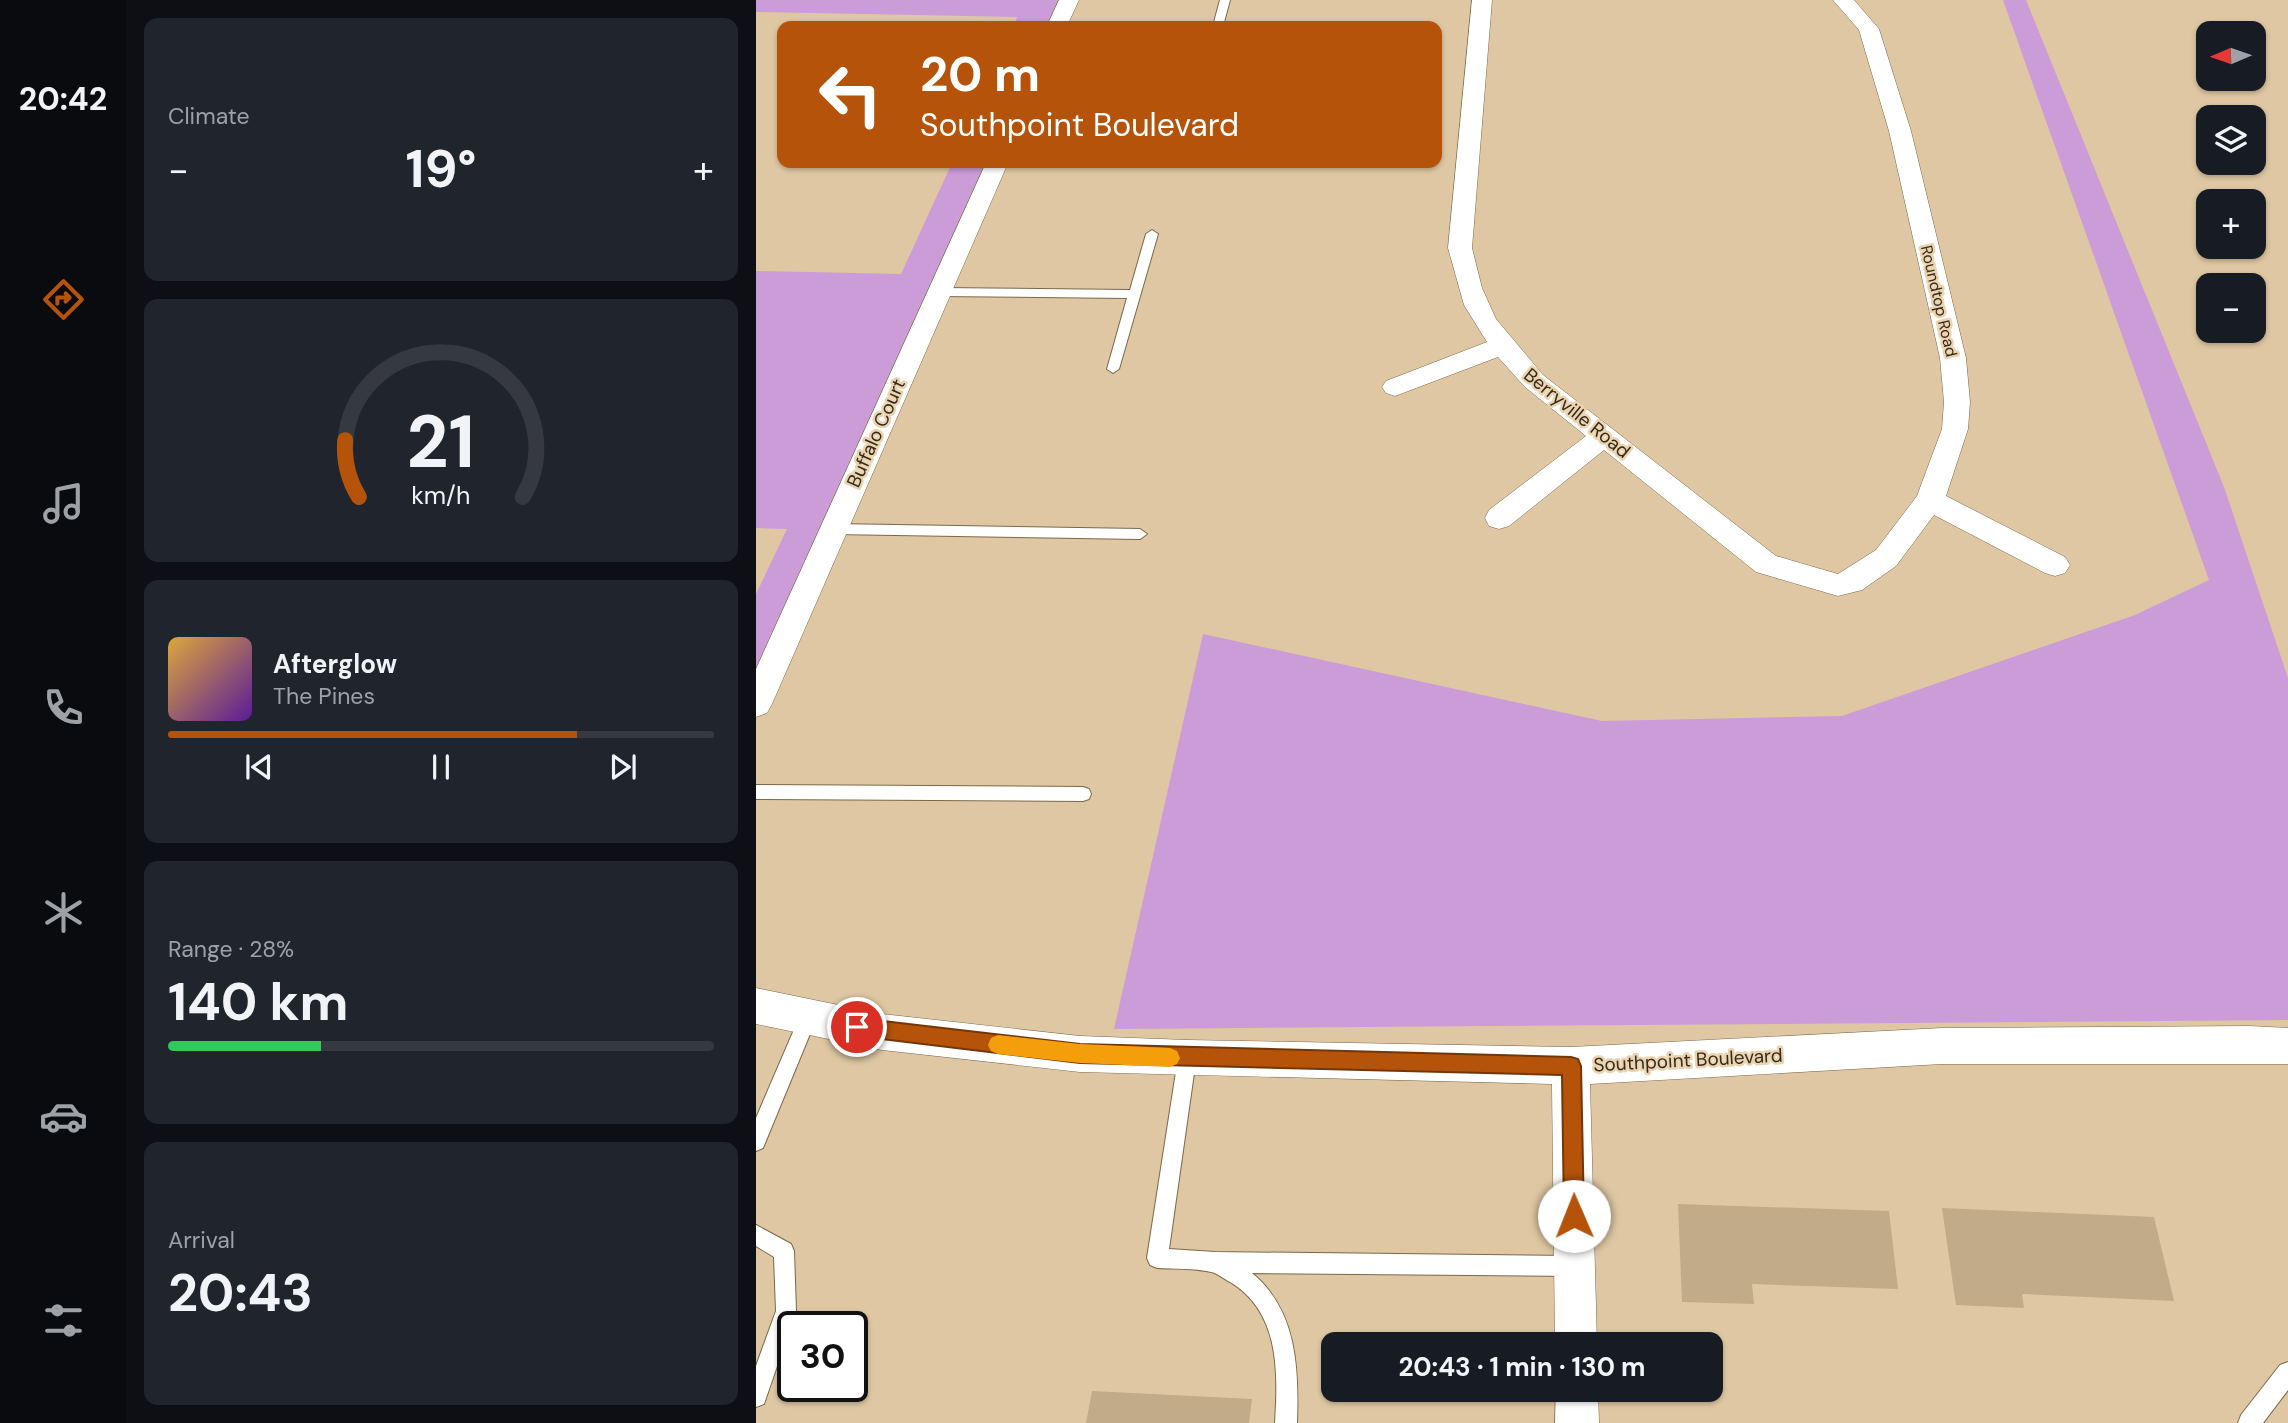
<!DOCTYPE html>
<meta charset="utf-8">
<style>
body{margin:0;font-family:"DM Sans",sans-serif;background:#20242c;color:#f1f3f6;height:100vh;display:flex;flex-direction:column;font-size:26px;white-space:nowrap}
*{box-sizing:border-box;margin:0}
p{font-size:23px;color:#9ea1a6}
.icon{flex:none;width:38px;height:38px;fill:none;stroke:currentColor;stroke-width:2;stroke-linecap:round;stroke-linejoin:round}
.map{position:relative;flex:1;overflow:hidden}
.details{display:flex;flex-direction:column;gap:18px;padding:18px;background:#0d0f14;width:630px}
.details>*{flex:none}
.banner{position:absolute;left:21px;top:21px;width:665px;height:147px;border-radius:14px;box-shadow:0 2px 5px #0004;background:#b45309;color:#fff;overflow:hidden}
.needle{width:46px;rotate:268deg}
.controls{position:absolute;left:1440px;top:21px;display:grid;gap:14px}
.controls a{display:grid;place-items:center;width:70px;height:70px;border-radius:14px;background:#171b24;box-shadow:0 2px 5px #0004;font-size:35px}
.speed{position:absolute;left:21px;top:1311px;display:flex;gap:14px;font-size:35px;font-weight:700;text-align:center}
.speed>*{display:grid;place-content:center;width:91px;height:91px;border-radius:50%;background:#171b24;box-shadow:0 2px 5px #0004;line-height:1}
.speed .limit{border:4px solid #111;border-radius:10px;background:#fff;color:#111}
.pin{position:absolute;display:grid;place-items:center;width:60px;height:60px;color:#fff;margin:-30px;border:4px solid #fff;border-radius:50%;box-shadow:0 2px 7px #0007}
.me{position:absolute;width:77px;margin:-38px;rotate:359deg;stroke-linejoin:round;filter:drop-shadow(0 0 5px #0008)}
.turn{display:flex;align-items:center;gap:24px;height:147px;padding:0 28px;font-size:32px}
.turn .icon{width:91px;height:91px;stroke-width:2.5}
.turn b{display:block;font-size:49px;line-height:60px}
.big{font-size:52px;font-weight:700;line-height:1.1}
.details .tile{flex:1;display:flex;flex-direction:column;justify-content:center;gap:10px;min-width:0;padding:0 24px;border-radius:14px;background:#20242c}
.details .dial{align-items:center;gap:0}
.dial svg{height:182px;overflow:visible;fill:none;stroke:#363941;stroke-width:7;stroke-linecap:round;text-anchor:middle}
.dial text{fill:#f1f3f6;stroke:none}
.song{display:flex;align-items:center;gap:21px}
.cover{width:84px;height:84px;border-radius:10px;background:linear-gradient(135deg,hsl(40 70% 55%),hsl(270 70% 35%))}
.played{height:7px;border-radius:4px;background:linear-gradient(90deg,#b45309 75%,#363941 75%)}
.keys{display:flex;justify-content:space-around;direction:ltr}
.heat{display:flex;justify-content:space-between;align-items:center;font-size:38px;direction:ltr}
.charge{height:10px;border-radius:5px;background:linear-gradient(90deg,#34c759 28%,#363941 0)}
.trip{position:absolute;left:565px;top:1332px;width:402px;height:70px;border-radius:14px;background:#171b24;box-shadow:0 2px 5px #0004;font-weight:700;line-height:70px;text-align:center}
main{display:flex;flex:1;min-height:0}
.dock{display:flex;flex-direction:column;width:126px;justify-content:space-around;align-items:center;background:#090b0e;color:#9ea1a6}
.dock .icon{width:49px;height:49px}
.dock .selected{color:#b45309}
.dock b{font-size:32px;color:#f1f3f6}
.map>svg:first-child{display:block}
.green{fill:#cb9cd8}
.building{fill:#c2ab88}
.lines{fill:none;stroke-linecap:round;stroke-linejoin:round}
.lane-casing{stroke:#7d6847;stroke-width:2}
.street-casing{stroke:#7d6847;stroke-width:1}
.lane{fill:#fff;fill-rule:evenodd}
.street{fill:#fff;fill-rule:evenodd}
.route{fill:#b45309;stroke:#753606;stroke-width:2}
.slow{fill:#f59e0b}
.labels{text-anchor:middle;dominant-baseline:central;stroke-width:5;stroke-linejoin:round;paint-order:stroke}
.far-street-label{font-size:16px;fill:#342b1d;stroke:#ecd4b0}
.street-label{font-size:19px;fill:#342b1d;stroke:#ecd4b0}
</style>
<main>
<nav class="dock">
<b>20:42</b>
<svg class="icon selected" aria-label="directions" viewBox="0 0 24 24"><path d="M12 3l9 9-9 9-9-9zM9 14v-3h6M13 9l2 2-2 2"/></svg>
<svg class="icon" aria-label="music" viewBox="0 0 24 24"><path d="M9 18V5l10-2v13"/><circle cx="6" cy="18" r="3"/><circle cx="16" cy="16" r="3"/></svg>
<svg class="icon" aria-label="phone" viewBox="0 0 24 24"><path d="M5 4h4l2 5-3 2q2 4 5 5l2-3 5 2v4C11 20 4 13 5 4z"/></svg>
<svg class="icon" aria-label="climate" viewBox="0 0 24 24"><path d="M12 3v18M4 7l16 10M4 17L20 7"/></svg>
<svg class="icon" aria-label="car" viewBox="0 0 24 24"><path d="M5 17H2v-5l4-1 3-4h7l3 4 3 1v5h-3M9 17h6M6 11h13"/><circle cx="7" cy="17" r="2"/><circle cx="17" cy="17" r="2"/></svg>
<svg class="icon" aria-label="filters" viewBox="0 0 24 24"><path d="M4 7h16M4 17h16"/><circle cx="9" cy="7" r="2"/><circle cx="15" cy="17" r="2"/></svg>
</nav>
<section class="details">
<div class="tile"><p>Climate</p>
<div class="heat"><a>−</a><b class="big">19°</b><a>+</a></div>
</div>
<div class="tile dial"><svg viewBox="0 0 100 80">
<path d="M14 69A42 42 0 1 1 86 69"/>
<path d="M14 69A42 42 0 0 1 8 44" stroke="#b45309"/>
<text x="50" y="56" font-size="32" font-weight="700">21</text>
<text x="50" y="72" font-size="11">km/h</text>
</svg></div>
<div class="tile">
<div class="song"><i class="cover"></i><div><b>Afterglow</b><p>The Pines</p></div></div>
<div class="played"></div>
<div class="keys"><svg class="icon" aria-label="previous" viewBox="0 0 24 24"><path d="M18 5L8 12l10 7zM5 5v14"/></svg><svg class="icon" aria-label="pause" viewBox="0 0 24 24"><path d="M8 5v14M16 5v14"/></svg><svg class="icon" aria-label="next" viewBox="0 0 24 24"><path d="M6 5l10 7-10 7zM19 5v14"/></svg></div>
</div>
<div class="tile"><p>Range · 28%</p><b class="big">140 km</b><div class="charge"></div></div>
<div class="tile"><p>Arrival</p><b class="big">20:43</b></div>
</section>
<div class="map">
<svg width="1532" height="1423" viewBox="0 0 1532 1423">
<rect width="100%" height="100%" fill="#dfc7a3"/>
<!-- green -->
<g class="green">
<polygon points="0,0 302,0 290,26 258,26 261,17 0,12"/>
<polygon points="1247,0 1270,0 1468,487 1532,678 1532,1020 358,1029 447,634 846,721 1086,716 1379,615 1453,580"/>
<polygon points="196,163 229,163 0,674 0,594 31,529 0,528 0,271 145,274"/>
</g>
<!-- building -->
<g class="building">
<polygon points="922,1204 1133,1211 1142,1289 996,1284 998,1304 926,1302"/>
<polygon points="1186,1208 1398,1217 1418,1301 1266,1294 1268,1308 1200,1305"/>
<polygon points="336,1391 496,1399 493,1423 330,1423"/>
</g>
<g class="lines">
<!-- lane casing -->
<g class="lane-casing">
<g id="lane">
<polygon points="464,0 474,0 467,26 457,26"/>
<polygon points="396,230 402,234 363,369 357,373 351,369 371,298 183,296 177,292 183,288 374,290 390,234"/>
<polygon points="78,524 384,529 391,534 384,539 78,534 71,529"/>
<polygon points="0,785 327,787 333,789 335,794 333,799 327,801 0,799"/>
<polygon points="52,1008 58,1011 61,1017 7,1148 0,1151 0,1118 46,1011"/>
<path d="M431,1050L438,1052L440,1059L413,1249L459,1252L819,1256L826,1259L829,1266L826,1273L819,1276L496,1273C541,1310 543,1369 541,1423H519C522,1372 524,1312 474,1282C468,1279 461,1273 455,1272C438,1268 418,1269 401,1268L394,1265L391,1258L422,1059L424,1052Z"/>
<polygon points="0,1225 35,1244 38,1251 40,1311 8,1404 0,1407 0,1366 20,1311 18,1257 0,1246"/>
<polygon points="1532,1362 1532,1390 1507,1423 1482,1423 1485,1415 1524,1365"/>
</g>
</g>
<!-- street casing -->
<g class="street-casing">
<g id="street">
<polygon points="303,0 323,0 311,26 291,26"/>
<polygon points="716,0 736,0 716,248 726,288 740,319 787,375 1020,556 1082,574 1120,550 1161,496 1186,429 1188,402 1184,358 1133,131 1103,30 1077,0 1098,0 1123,29 1155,131 1210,358 1214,402 1212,429 1190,496 1309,557 1314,565 1309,573 1299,576 1289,573 1178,515 1140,566 1106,590 1082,596 1000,572 848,450 753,526 743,529 733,526 729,518 733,510 830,436 769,387 742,357 639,396 630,393 626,387 630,381 731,342 708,305 692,248"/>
<polygon points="230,163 252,163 16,704 11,713 0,717 0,669"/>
<polygon points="0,988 126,1014 324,1036 431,1040 815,1047 1186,1028 1494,1026 1532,1028 1532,1064 1186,1064 834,1084 841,1344 799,1344 796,1084 324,1072 126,1050 0,1024"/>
<polygon points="800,1390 842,1390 843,1423 799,1423"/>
</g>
</g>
<!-- lane -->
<use href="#lane" class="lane"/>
<!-- street -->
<use href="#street" class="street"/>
</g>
<!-- route -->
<polygon class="route" points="101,1018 324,1044 815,1057 822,1059 825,1066 828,1216 825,1223 818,1226 811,1223 808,1216 806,1075 324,1063 101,1036 95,1033 92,1027 95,1020"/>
<!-- slow -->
<polygon class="slow" points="242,1035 324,1044 414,1048 421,1051 424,1058 421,1064 414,1067 324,1063 242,1054 235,1051 232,1045 235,1038"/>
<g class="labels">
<!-- far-street labels -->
<g class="far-street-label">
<text transform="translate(1183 301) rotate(77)">Roundtop Road</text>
</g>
<!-- street labels -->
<g class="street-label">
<text transform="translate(821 413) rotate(39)">Berryville Road</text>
<text transform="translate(120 433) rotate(-66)">Buffalo Court</text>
<text transform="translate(932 1060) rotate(-3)">Southpoint Boulevard</text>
</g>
</g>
</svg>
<div class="controls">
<a><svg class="needle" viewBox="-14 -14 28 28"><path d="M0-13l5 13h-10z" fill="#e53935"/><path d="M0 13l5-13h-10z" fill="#9ea1a6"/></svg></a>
<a><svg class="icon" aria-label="layers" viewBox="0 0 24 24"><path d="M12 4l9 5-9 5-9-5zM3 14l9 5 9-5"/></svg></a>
<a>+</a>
<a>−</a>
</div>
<div class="speed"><div class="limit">30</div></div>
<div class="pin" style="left:101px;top:1027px;background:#d93025"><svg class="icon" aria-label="arrive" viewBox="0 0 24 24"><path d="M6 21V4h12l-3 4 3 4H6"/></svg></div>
<svg class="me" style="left:818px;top:1216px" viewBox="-20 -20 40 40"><circle r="19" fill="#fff"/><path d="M0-13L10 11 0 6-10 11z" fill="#b45309"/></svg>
<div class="trip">20:43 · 1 min · 130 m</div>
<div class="banner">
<div class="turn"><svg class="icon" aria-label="left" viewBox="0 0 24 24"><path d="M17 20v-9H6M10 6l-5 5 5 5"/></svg><div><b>20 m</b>Southpoint Boulevard</div></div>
</div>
</div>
</main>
